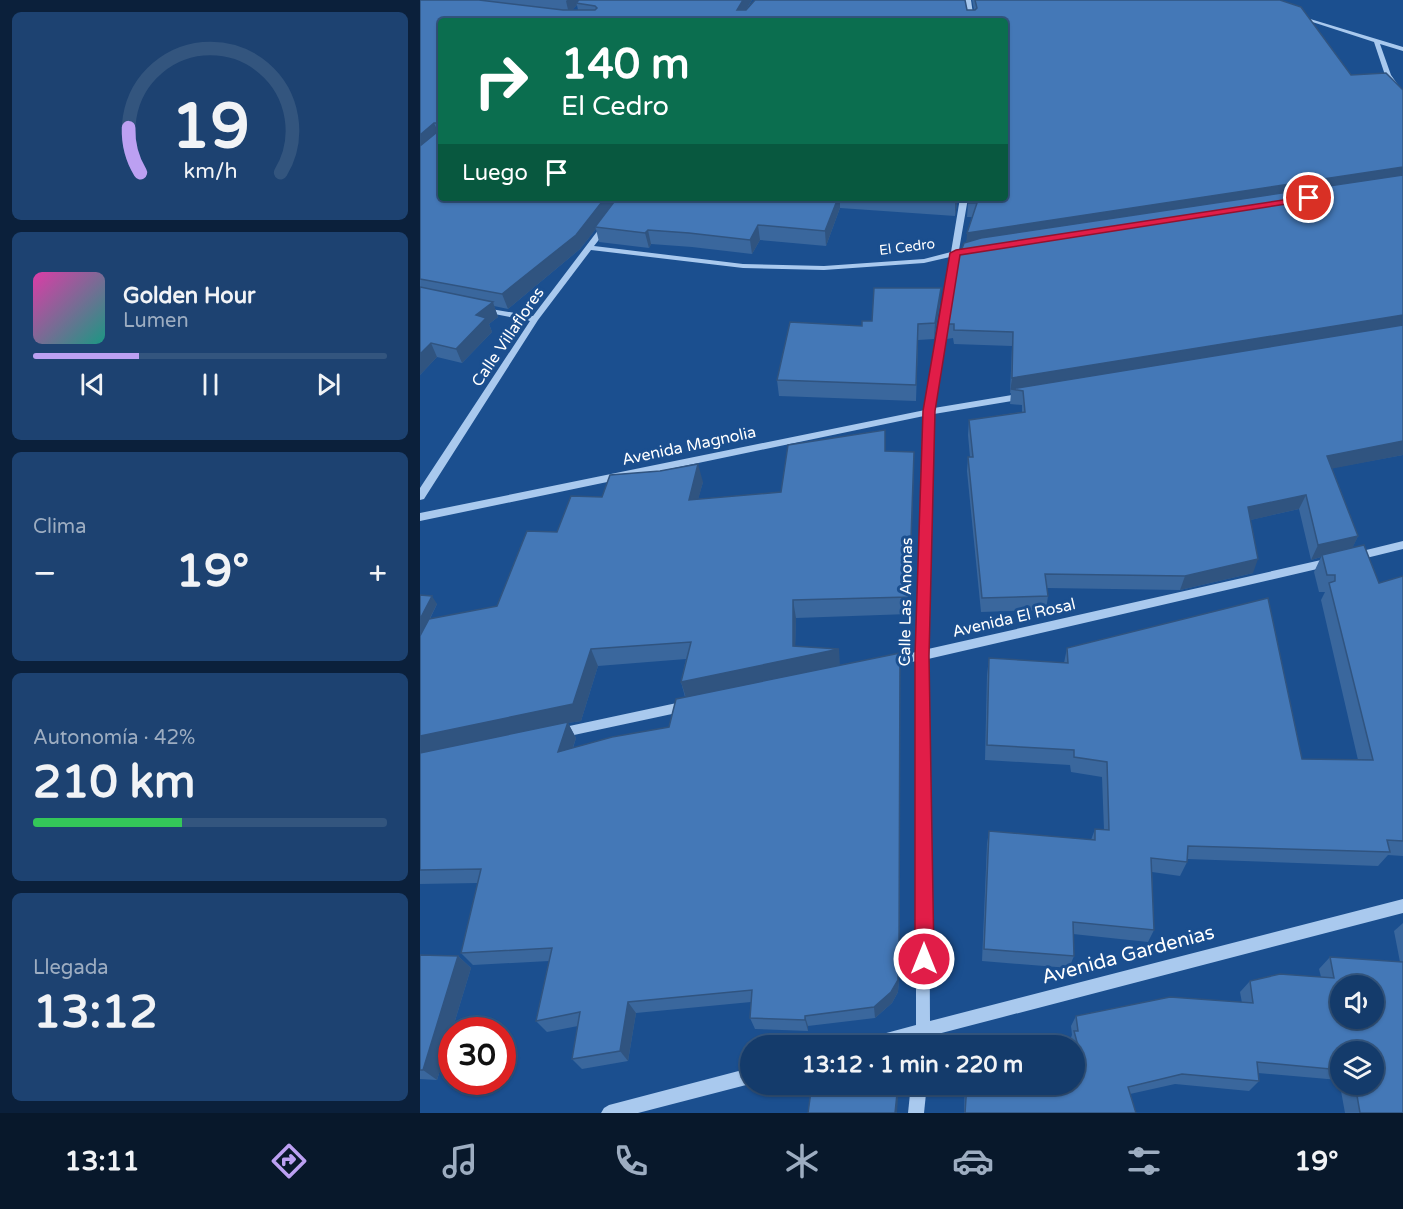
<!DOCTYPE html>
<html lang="es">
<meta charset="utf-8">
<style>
body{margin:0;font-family:"Varela Round",sans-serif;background:#1d4271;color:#f1f3f6;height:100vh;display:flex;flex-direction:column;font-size:22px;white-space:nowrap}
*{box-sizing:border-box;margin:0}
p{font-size:20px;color:#9dadc1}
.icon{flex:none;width:33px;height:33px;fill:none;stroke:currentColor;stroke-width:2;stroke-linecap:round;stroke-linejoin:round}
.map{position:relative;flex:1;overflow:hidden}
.sheet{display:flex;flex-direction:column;gap:12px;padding:12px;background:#0b203b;width:420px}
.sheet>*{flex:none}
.guide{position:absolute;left:18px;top:18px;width:570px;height:183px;border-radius:6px;box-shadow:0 2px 4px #0004,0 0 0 2px #33557e;background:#0b6e4f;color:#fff;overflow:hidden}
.fabs{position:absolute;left:910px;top:975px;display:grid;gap:12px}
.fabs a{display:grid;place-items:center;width:54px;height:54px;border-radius:50%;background:#143b6b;box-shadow:0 2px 4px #0004,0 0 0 2px #33557e;font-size:30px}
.speed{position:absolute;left:18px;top:1017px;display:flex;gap:12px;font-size:30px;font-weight:700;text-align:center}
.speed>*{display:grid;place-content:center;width:78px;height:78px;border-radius:50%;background:#143b6b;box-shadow:0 2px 4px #0004,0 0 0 2px #33557e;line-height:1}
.speed .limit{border:9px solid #d22;background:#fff;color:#111}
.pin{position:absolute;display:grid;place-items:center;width:51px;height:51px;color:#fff;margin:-26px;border:3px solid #fff;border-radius:50%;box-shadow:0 2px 6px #0007}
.me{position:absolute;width:66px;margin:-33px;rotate:0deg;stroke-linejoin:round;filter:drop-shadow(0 0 4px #0008)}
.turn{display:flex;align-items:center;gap:21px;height:126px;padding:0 24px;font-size:27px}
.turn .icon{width:78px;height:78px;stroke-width:2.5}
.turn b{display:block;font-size:42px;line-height:51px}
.then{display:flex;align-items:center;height:57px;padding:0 24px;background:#0003;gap:12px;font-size:22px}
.big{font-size:45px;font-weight:700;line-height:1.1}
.sheet .tile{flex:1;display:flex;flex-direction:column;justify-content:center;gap:9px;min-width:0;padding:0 21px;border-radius:9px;background:#1d4271}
.sheet .dial{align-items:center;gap:0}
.dial svg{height:156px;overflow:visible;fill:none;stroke:#33557e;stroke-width:7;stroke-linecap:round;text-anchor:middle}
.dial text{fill:#f1f3f6;stroke:none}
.song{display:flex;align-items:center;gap:18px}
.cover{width:72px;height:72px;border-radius:9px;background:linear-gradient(135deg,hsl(320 70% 55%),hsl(170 70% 35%))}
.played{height:6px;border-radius:3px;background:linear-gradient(90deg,#bca0f2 30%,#33557e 30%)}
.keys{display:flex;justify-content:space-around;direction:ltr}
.heat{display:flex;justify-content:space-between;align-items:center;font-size:33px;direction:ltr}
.charge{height:9px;border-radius:4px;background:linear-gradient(90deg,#34c759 42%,#33557e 0)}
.trip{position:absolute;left:320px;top:1035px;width:345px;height:60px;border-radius:30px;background:#143b6b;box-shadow:0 2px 4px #0004,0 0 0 2px #33557e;font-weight:700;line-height:60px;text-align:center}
.menu{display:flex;height:96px;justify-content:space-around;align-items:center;background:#08182b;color:#9dadc1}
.menu .icon{width:42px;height:42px}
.menu .active{color:#bca0f2}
.menu b{font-size:27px;color:#f1f3f6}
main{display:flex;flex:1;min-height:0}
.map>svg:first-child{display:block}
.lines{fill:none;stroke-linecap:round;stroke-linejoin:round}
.minor{fill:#a9c9ee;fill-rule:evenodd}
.wall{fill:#3a679d;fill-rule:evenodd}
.shaded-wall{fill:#305480}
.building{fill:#4478b7;stroke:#305480;stroke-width:1.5;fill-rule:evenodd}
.route{fill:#e11d48;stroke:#92132f;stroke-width:1.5}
.labels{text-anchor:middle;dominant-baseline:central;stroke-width:6;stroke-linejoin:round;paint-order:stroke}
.far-street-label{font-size:14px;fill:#fff;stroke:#1b4f8f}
.street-label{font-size:16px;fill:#fff;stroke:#1b4f8f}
.near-street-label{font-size:20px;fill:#fff;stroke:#1b4f8f}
</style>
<main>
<section class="sheet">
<div class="tile dial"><svg viewBox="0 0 100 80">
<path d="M14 69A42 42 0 1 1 86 69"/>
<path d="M14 69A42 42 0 0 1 8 46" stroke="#bca0f2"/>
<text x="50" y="56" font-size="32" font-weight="700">19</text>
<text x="50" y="72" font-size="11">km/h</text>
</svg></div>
<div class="tile">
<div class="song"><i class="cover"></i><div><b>Golden Hour</b><p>Lumen</p></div></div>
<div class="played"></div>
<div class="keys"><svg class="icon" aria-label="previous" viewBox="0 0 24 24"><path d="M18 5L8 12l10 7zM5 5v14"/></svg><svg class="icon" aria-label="pause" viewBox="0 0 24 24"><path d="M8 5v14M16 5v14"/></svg><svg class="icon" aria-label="next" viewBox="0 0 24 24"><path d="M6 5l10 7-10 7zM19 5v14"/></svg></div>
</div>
<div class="tile"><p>Clima</p>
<div class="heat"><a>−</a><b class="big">19°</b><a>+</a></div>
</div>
<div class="tile"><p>Autonomía · 42%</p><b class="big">210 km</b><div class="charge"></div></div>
<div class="tile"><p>Llegada</p><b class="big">13:12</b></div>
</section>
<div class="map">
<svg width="983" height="1113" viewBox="0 0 983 1113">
<rect width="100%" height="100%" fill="#1b4f8f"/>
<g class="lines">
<!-- minor -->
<g class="minor">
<polygon points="545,0 551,0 554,21 548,21"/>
<polygon points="877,15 983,47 983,51 960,44 971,75 983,92 983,99 981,98 965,75 954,42 877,17"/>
<polygon points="540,198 548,198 539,250 545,252 539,255 514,408 604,393 609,396 604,399 514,414 508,649 910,558 914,559 915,562 914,565 910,566 508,659 510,1021 983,899 983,913 510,1036 510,1046 496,1046 496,1040 474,1046 437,1046 439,1041 444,1039 496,1025 496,661 469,668 465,666 463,663 465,660 469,658 496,652 504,416 0,521 0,513 505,410 530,257 504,263 404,270 323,268 171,250 118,320 4,499 0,500 0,488 110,321 59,311 59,307 113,316 182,225 189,227 174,246 323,264 404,266 504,259 531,252"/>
<polygon points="983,541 983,549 934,561 930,560 929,557 930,554 934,553"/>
<polygon points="266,701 270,702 272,706 270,710 266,711 140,738 136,737 134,733 136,729 140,728"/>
<polygon points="330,1068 330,1084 218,1113 181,1113 184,1108 189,1105"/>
<polygon points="491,1084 507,1084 504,1113 488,1113"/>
</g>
</g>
<!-- wall -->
<g class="wall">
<path d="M0,0H332L327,9L554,10L552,0H860L931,75L983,90V455L912,468L938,536L932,548L959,583L983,576V856L968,855L958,866L767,859V862L760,876L732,872L734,930L728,942L653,934L654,956L649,968L562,961L567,844L569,831L671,840L675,829L684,830L682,777L651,772L650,765L565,760L567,675L569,658L644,663L647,648L882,759L938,760L901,600L905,592H899L894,572L901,557L891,560L879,509L830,520L833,573L760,590L627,588L628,596L626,610L561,612L547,471L548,457H550L548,435L549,420L602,412V405L590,404L591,393H590L592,346L534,344L533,338L527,339L528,324L552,217H547L548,203L585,21L21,198H538L535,216L420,208L406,246L340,240L332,254L272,247L231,244L229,248L179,242L176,229L160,249L88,309L74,306L78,317L69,324L72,332L42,363L17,357L0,375ZM157,5L158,10H152Z"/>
<polygon points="520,304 514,339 498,340 496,401 359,396 357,380 442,326 452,321"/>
<path d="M465,451L494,452L489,614L376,618L375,646L420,665L480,967L478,992L472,1003L455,1018L388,1026V1031L335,1029L330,1018L331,1002L216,1013L208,1061L162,1069L152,1059L158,1026L127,1032L116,1021L129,961L53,965L41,953L58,883L0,884V595L17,604L10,619L77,606L137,532L182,497L283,482L278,499L361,492ZM266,659L261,682L265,697L249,727L153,748L156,738L148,723L161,721L178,666Z"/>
<path d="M983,923V1113H925L919,1080L838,1073L839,1081L829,1091L755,1084L710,1094L716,1113H544L545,1084H654L656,1064L654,1059V1046H651L649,1042L652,1035L651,1026L656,1016L822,1003L820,992L830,981L901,977L899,969L910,957L980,962L974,931ZM921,1052L954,1084H921Z"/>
<polygon points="0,955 38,956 51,968 17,1080 0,1079"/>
</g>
<!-- shaded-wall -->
<g class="shaded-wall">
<polygon points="147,0 161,0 156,3 157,5 149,14 146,1"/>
<polygon points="323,0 332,0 319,21 317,10"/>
<polygon points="14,123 20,136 0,153 0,135"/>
<polygon points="983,167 983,181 546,247 547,233"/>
<polygon points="185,198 199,198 175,227 176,229 160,249 88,309 82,294"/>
<polygon points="418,198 420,198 420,208 406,246 405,231"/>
<polygon points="536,198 538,198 535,216 535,202"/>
<polygon points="338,225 340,240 332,254 330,240"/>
<polygon points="228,230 231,244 229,248 225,233"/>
<polygon points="521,288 520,304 514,339 515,323"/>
<polygon points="73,302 78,317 69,324 72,332 42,363 36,349 56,315"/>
<polygon points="983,315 983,329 591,389 590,393 592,378"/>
<polygon points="11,343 17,357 0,375 0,354"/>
<polygon points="983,441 983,455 900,471 907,456"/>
<polygon points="494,452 494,470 489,614 489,597"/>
<polygon points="278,464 283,482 273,518 269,500"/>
<polygon points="886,495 879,509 822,522 828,507"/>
<polygon points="938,536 931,551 902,555 901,557 891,560 898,545"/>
<polygon points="838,559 833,573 760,590 765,576"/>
<polygon points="12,596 17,604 0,638 0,619"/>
<polygon points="373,600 376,618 375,658 419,649 420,666 266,698 261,682 373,646"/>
<polygon points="171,649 178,666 161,721 148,723 156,738 146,768 0,755 0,736"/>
<polygon points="480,653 480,967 478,992 472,1003 455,1018 454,1007"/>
<polygon points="38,956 51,968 17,1080 3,1070"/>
<polygon points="208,1002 216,1013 208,1061 200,1051"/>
<polygon points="385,1016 388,1026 388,1031 385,1020"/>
<polygon points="478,1084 479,1084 477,1113 475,1113"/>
</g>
<!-- building -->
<g class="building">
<polygon points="0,0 59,0 143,10 175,10 177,8 175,6 156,3 159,0 323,0 317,10 326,10 335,0 545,0 547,10 555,10 557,8 555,0 860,0 881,7 931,75 966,73 983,90 983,167 547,233 557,203 548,203 549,198 585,198 585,21 21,21 21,198 185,198 156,235 82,294 0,279 0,146 17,132 18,123 14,123 0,135"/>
<polygon points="983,175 983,315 592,378 593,332 534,330 534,324 528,324 538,260 544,243 561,238"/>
<polygon points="197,198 418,198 405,231 338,225 330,240 269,233 228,230 225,233 175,227"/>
<polygon points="480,198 536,198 535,202"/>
<polygon points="0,287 73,302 56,315 66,318 36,349 11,343 0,354"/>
<polygon points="454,288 521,288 515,323 498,324 496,385 357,380 370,322 442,326 442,321 452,321"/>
<polygon points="983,325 983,441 907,456 938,536 898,545 886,495 828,507 838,559 765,576 625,574 628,596 562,598 548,457 553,457 549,420 605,412 603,391 591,389"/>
<polygon points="465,430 465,451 494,452 489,597 373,600 373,646 419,649 261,682 271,642 171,649 153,704 0,736 0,636 9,619 77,606 107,531 137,532 151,496 182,497 190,475 240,471 278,464 269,500 361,492 368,445"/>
<polygon points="944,545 959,583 983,576 983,841 967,840 970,852 768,846 767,862 731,858 734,930 653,922 654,956 564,949 569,831 675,840 675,829 689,830 687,762 654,757 654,750 567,745 569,658 648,663 647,648 848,598 882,759 953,760 909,583 915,581 915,575 907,575 902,555"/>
<polygon points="0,595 12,596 0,619"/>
<polygon points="480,653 479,955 478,980 471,992 454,1007 385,1016 385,1020 330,1018 332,990 208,1002 200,1051 152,1059 160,1012 116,1021 132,948 41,953 61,869 0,870 0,753 148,722 138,752 192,737 249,727 256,699"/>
<polygon points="0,955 38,956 3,1070 0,1070"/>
<path d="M910,957L983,962V1113H940L935,1084H954V1052H921V1070L837,1062L839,1081L762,1074L708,1087L716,1113H545L547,1084H654V1065L663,1064L654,1031H658L656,1016L750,997L833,1003L830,981L860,974L914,978ZM921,986H954V1018H921Z"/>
<polygon points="392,1084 478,1084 475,1113 388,1113"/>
</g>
<!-- route -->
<polygon class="route" points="889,196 892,196 892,200 540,255 515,411 509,656 514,959 511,966 504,969 498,966 495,959 495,656 503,411 530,253 536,250"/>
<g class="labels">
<!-- far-street labels -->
<g class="far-street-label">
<text transform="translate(487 247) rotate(-7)">El Cedro</text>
</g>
<!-- street labels -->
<g class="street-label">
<text transform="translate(88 337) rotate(-56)">Calle Villaflores</text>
<text transform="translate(269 446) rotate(-12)">Avenida Magnolia</text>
<text transform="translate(486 602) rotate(-89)">Calle Las Anonas</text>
<text transform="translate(594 618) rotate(-13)">Avenida El Rosal</text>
</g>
<!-- near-street labels -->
<g class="near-street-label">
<text transform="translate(708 955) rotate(-15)">Avenida Gardenias</text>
</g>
</g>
</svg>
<div class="fabs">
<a><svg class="icon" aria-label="sound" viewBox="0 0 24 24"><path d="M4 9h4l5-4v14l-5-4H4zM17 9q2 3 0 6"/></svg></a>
<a><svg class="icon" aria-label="layers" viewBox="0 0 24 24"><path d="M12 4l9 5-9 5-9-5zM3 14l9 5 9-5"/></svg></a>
</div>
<div class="speed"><div class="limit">30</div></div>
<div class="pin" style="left:889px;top:198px;background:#d93025"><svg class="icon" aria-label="arrive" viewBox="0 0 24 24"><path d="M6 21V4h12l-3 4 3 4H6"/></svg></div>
<svg class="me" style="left:504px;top:959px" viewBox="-20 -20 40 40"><circle r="17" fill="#e11d48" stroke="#fff" stroke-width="3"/><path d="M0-11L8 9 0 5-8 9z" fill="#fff"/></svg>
<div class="trip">13:12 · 1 min · 220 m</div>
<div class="guide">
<div class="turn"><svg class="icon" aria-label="right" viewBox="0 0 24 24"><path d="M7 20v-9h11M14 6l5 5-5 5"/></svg><div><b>140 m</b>El Cedro</div></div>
<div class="then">Luego<svg class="icon" aria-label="arrive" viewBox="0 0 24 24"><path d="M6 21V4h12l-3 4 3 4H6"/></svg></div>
</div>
</div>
</main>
<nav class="menu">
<b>13:11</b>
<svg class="icon active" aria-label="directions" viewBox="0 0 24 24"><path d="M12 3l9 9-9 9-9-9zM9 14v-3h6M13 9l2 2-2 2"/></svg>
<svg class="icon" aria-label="music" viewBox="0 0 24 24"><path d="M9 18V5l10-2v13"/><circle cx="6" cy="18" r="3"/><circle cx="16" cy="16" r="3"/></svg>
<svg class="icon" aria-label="phone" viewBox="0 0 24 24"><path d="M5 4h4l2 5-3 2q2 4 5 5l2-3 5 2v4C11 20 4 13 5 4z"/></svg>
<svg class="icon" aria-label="climate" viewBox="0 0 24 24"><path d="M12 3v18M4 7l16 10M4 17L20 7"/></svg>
<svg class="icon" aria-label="car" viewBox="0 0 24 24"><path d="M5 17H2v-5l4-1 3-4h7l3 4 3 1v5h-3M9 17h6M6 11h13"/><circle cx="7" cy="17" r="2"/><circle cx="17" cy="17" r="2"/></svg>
<svg class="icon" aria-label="filters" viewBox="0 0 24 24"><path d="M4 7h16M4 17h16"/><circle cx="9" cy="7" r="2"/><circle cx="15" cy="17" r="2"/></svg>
<b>19°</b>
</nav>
